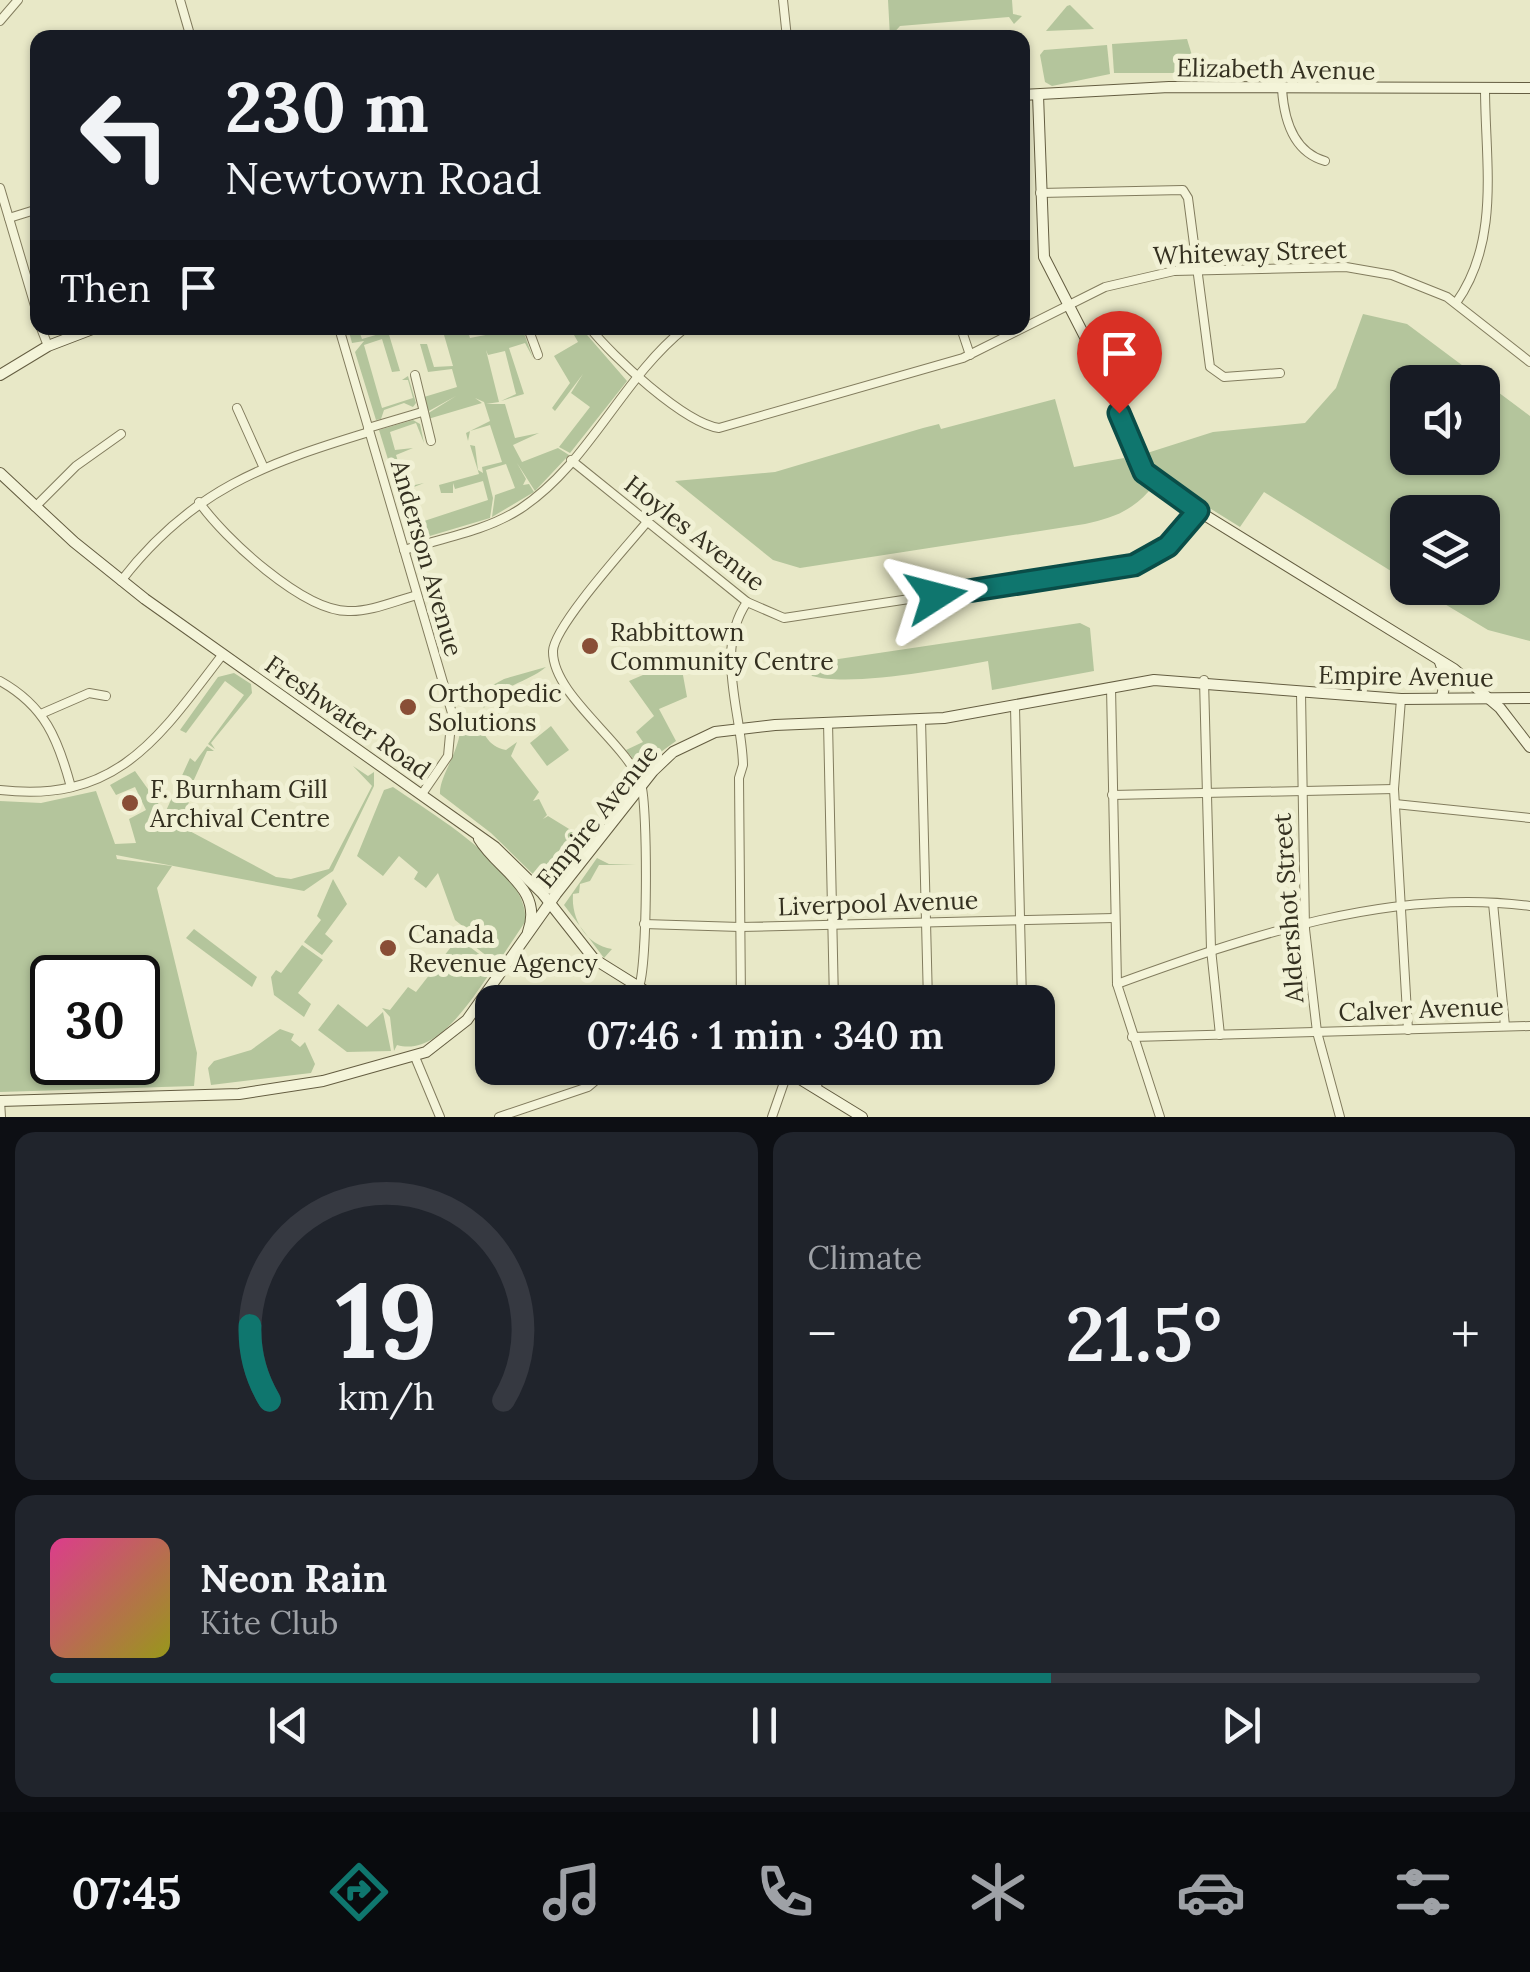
<!DOCTYPE html>
<meta charset="utf-8">
<style>
body{margin:0;font-family:Lora,serif;background:#20242c;color:#f1f3f6;height:100vh;display:flex;flex-direction:column;font-size:38px;white-space:nowrap}
*{box-sizing:border-box;margin:0}
p{font-size:32px;color:#9ea1a6}
.icon{flex:none;width:55px;height:55px;fill:none;stroke:currentColor;stroke-width:2;stroke-linecap:round;stroke-linejoin:round}
.map{position:relative;height:1117px;overflow:hidden}
.panel{display:flex;flex-direction:column;gap:15px;padding:15px;background:#0d0f14;flex:1}
.panel>*{flex:none}
.banner{position:absolute;left:30px;top:30px;width:1000px;height:305px;border-radius:20px;box-shadow:0 2px 8px #0004;background:#171b24;color:#f1f3f6;overflow:hidden}
.buttons{position:absolute;left:1390px;top:365px;display:grid;gap:20px}
.buttons a{display:grid;place-items:center;width:110px;height:110px;border-radius:20px;background:#171b24;box-shadow:0 2px 8px #0004;font-size:50px}
.speed{position:absolute;left:30px;top:955px;display:flex;gap:20px;font-size:50px;font-weight:700;text-align:center}
.speed>*{display:grid;place-content:center;width:130px;height:130px;border-radius:50%;background:#171b24;box-shadow:0 2px 8px #0004;line-height:1}
.speed .limit{border:5px solid #111;border-radius:15px;background:#fff;color:#111}
.pin{position:absolute;display:grid;place-items:center;width:85px;height:85px;color:#fff;margin:-102px -42px;border-radius:50% 50% 50% 0;rotate:-45deg;box-shadow:0 0 10px #0007}
.pin .icon{rotate:45deg}
.me{position:absolute;width:110px;margin:-55px;rotate:81deg;stroke-linejoin:round;filter:drop-shadow(0 0 8px #0008)}
.turn{display:flex;align-items:center;gap:35px;height:210px;padding:0 30px;font-size:45px}
.turn .icon{width:130px;height:130px;stroke-width:2.5}
.turn b{display:block;font-size:70px;line-height:85px}
.then{display:flex;align-items:center;height:95px;padding:0 30px;background:#0003;gap:20px;font-size:38px}
.big{font-size:75px;font-weight:600;line-height:1.1}
.panel .widget{flex:1;display:flex;flex-direction:column;justify-content:center;gap:15px;min-width:0;padding:0 35px;border-radius:20px;background:#20242c}
.panel .dial{align-items:center;gap:0}
.dial svg{height:260px;overflow:visible;fill:none;stroke:#363941;stroke-width:7;stroke-linecap:round;text-anchor:middle}
.dial text{fill:#f1f3f6;stroke:none}
.song{display:flex;align-items:center;gap:30px}
.cover{width:120px;height:120px;border-radius:15px;background:linear-gradient(135deg,hsl(330 70% 55%),hsl(60 70% 35%))}
.played{height:10px;border-radius:5px;background:linear-gradient(90deg,#0f766e 70%,#363941 70%)}
.keys{display:flex;justify-content:space-around;direction:ltr}
.heat{display:flex;justify-content:space-between;align-items:center;font-size:55px;direction:ltr}
.panel .tiles{flex:1;display:grid;gap:15px;grid-template-columns:1fr 1fr}
.widget:last-child{grid-column:span 2}
.trip{position:absolute;left:475px;top:985px;width:580px;height:100px;border-radius:20px;background:#171b24;box-shadow:0 2px 8px #0004;font-weight:600;line-height:100px;text-align:center}
.menu{display:flex;height:160px;justify-content:space-around;align-items:center;background:#090b0e;color:#9ea1a6}
.menu .icon{width:70px;height:70px}
.menu .current{color:#0f766e}
.menu b{font-size:45px;color:#f1f3f6}
.map>svg:first-child{display:block}
.green{fill:#b4c59c;fill-rule:evenodd}
.lines{fill:none;stroke-linecap:round;stroke-linejoin:round}
.street-casing{stroke:#827c5e;stroke-width:10}
.secondary-casing{stroke:#645d41;stroke-width:12}
.street{stroke:#f4f4d9;stroke-width:8}
.secondary{stroke:#f4f4d9;stroke-width:10}
.route-casing{stroke:#0a4d48;stroke-width:25}
.route{stroke:#0f766e;stroke-width:18}
.poi-dot{fill:#894e36;stroke:#f1f1d5;stroke-width:4}
.labels{text-anchor:middle;dominant-baseline:central;stroke-width:10;stroke-linejoin:round;paint-order:stroke}
.street-label{font-size:25px;fill:#343020;stroke:#f1f1d5}
.poi-label{font-size:25px;fill:#343020;stroke:#f1f1d5;text-anchor:start}
</style>
<div class="map">
<svg width="1530" height="1117" viewBox="0 0 1530 1117">
<rect width="100%" height="100%" fill="#e8e8c7"/>
<!-- green -->
<g class="green">
<polygon points="888,0 1012,0 1013,14 1022,16 1014,24 1009,17 900,26 890,37"/>
<polygon points="1067,6 1070,5 1094,29 1046,31"/>
<polygon points="1187,39 1194,62 1188,73 1114,73 1112,44"/>
<polygon points="1107,45 1110,74 1052,86 1045,82 1040,55 1044,50"/>
<path d="M1363,314L1407,324L1530,416V641L1488,630L1418,588H1482V512H1408L1407,581L1264,492L1240,527L1171,484L1144,454L1213,432L1305,423L1336,388ZM1482,382V458H1408V382Z"/>
<polygon points="348,328 358,328 362,339 379,334 378,328 387,328 400,371 392,372 382,339 364,345 382,408 413,398 408,380 402,380 408,376 416,403 413,407 404,403 384,410 381,419 376,420 355,352 364,341 352,343"/>
<polygon points="442,328 467,328 470,338 522,328 533,358 525,343 509,348 524,394 501,401 516,394 505,351 488,355 486,350 499,402 486,404 505,404 515,438 539,433 513,445 522,462 558,448 569,455 535,491 517,463 526,479 523,485 529,484 534,492 492,517 495,495 515,488 506,464 486,470 493,498 490,518 413,541 379,430 413,420 420,424 424,443 416,423 390,432 395,450 413,448 396,455 406,487 424,483 404,491 415,524 488,500 483,481 455,489 453,483 453,493 441,493 439,485 479,474 470,445 475,446 478,470 483,473 482,467 502,462 490,425 470,431 468,441 466,433 490,421 484,402 475,398 482,403 428,419 427,414 456,396 427,412 424,397 457,387 452,369 428,372 420,344 427,344 434,367 453,366"/>
<polygon points="570,328 581,328 627,381 570,453 559,447 590,407 571,393 583,374 555,411 552,408 570,383 554,356 578,342"/>
<path d="M1055,399L1074,467L1124,458L1139,484L1149,491C1130,512 1112,518 1085,524L800,568L773,560L675,481L775,472L923,428L939,424L941,429Z"/>
<path d="M1080,623L1090,628L1094,671L992,690L988,661C946,669 850,687 812,676L805,664Z"/>
<polygon points="680,659 687,697 659,709 676,741 640,767 626,750 643,742 636,732 654,716 629,681"/>
<path d="M546,667C527,683 496,687 484,708L476,697L458,704L504,679Z"/>
<polygon points="234,673 251,684 252,693 211,743 215,749 208,744 244,695 225,681 186,733 180,730 218,677"/>
<path d="M479,716C481,731 488,747 506,750L517,742L511,756L539,792L533,801L539,799L547,815L543,819L548,816L574,832L584,826L591,835L550,881H540L491,833L440,794C439,777 458,754 460,731Z"/>
<polygon points="551,726 569,750 547,766 530,743"/>
<path d="M207,746L214,751H207L192,784L184,828L276,877L291,879L329,869L372,786L353,766L368,776L374,772V786L333,871L304,891L116,855L117,859L172,866L157,888L197,1053L194,1086L0,1092V801L41,803L96,791L115,844L136,843L129,819L146,810L135,787L116,795L110,785L135,771L165,813L190,758L195,762ZM52,978H138V1062H52Z"/>
<path d="M393,787C431,813 531,872 525,922L497,964L460,935L465,928L455,920L438,873L426,888L414,879L418,872L399,856L383,876L357,856L384,790Z"/>
<path d="M597,858L609,864L636,865H599L590,881L580,884L579,893L573,894C571,919 586,945 612,949L604,958L564,905Z"/>
<polygon points="333,879 347,904 325,934 333,941 322,955 304,942 321,920 317,916"/>
<polygon points="194,929 257,977 252,987 186,938"/>
<path d="M458,938L495,966C473,997 438,1057 397,1045L394,1051L390,1017L382,1008L390,1010L408,987L416,992Z"/>
<polygon points="302,945 323,960 298,993 311,1004 304,1017 274,995 271,977 276,970 281,973"/>
<polygon points="338,1004 367,1027 383,1012 391,1051 347,1052 318,1030"/>
<polygon points="280,1029 294,1034 291,1040 300,1047 305,1042 315,1064 311,1073 211,1085 208,1068 214,1061 251,1050"/>
</g>
<g class="lines">
<!-- street casing -->
<g class="street-casing">
<g id="street">
<polyline points="180,0 191,38"/>
<polyline points="783,0 787,38"/>
<polyline points="0,21 18,0"/>
<path d="M1282,89C1284,119 1293,152 1325,161"/>
<polyline points="0,188 38,316"/>
<polyline points="1040,193 1183,190 1188,198 1210,367 1224,377 1280,373"/>
<polyline points="9,218 38,209"/>
<path d="M1456,303C1501,240 1485,161 1485,88"/>
<polyline points="41,328 48,346"/>
<polyline points="339,328 452,713 448,756 422,794"/>
<polyline points="528,328 538,355"/>
<path d="M590,328C612,356 684,423 719,428L963,358L1105,287L1174,271L1346,267L1392,275L1447,297L1530,362"/>
<polyline points="961,328 970,355"/>
<polyline points="415,375 431,441"/>
<polyline points="237,408 263,466"/>
<polyline points="368,428 422,412"/>
<polyline points="571,460 747,602 784,618 1134,565 1168,546 1198,511"/>
<path d="M199,502C224,538 303,611 348,611C370,612 395,601 417,595"/>
<polyline points="35,507 76,466 121,434"/>
<path d="M404,550C443,538 486,531 520,509C589,464 621,379 685,328"/>
<path d="M121,581C191,490 264,464 369,432"/>
<polyline points="1204,680 1211,949 1220,1035"/>
<path d="M0,681C45,706 58,739 71,787"/>
<polyline points="1111,687 1117,984 1160,1117"/>
<polyline points="1301,693 1305,929 1317,1032 1340,1117"/>
<polyline points="1401,699 1394,789 1408,1030"/>
<polyline points="1015,707 1022,1002"/>
<polyline points="43,713 89,693 106,696"/>
<polyline points="921,719 928,1002"/>
<polyline points="828,722 834,1002"/>
<path d="M0,790C118,804 159,737 223,654"/>
<polyline points="1112,795 1394,789"/>
<polyline points="1395,804 1530,818"/>
<polyline points="1493,903 1505,1026"/>
<polyline points="644,924 740,927 1114,918"/>
<path d="M1117,984C1247,937 1389,887 1530,906"/>
<path d="M638,989C648,972 648,805 641,784C627,743 552,695 553,651C554,626 628,545 647,522"/>
<path d="M741,1002L739,778L743,765C742,713 714,650 747,602"/>
<polyline points="1132,1037 1530,1026"/>
<polyline points="415,1057 440,1117"/>
<polyline points="816,1087 826,1068"/>
<polyline points="0,1101 1,1117"/>
<polyline points="499,1117 588,1087 601,1076"/>
<polyline points="772,1117 788,1071"/>
</g>
</g>
<!-- secondary casing -->
<g class="secondary-casing">
<g id="secondary">
<polyline points="1022,95 1169,87 1530,88"/>
<polyline points="1038,95 1044,257 1108,382 1140,466 1169,493 1454,669 1500,708 1530,747"/>
<polyline points="0,375 48,346 95,328"/>
<polyline points="0,473 74,542 145,599 495,847 542,893 594,959 663,1002"/>
<polyline points="1440,662 1446,679 1442,696"/>
<path d="M479,839C498,871 544,888 528,932"/>
<polyline points="782,1068 862,1117"/>
<polyline points="0,1101 239,1094 323,1081 426,1052 467,1020 556,894 653,771 673,752 715,732 775,725 944,718 1154,680 1401,699 1530,698"/>
</g>
</g>
<!-- street -->
<use href="#street" class="street"/>
<!-- secondary -->
<use href="#secondary" class="secondary"/>
</g>
<g class="lines">
<!-- route casing -->
<g class="route-casing">
<polyline id="route" points="936,596 1134,565 1168,546 1198,511 1144,472 1119,413"/>
</g>
<!-- route -->
<use href="#route" class="route"/>
</g>
<!-- markers -->
<g class="poi-dot">
<circle cx="590" cy="646" r="10"/>
<circle cx="408" cy="707" r="10"/>
<circle cx="130" cy="803" r="10"/>
<circle cx="388" cy="948" r="10"/>
</g>
<g class="labels">
<!-- street labels -->
<g class="street-label">
<text transform="translate(1276 69) rotate(1)">Elizabeth Avenue</text>
<text transform="translate(1250 252) rotate(-2)">Whiteway Street</text>
<text transform="translate(695 533) rotate(38)">Hoyles Avenue</text>
<text transform="translate(427 558) rotate(74)">Anderson Avenue</text>
<text transform="translate(1406 676) rotate(1)">Empire Avenue</text>
<text transform="translate(348 717) rotate(35)">Freshwater Road</text>
<text transform="translate(597 816) rotate(-51)">Empire Avenue</text>
<text transform="translate(878 903) rotate(-2)">Liverpool Avenue</text>
<text transform="translate(1288 908) rotate(-94)">Aldershot Street</text>
<text transform="translate(1421 1009) rotate(-2)">Calver Avenue</text>
</g>
<!-- poi labels -->
<g class="poi-label">
<text x="610" y="632">Rabbittown<tspan x="610" dy="29">Community Centre</tspan></text>
<text x="428" y="693">Orthopedic<tspan x="428" dy="29">Solutions</tspan></text>
<text x="150" y="789">F. Burnham Gill<tspan x="150" dy="29">Archival Centre</tspan></text>
<text x="408" y="934">Canada<tspan x="408" dy="29">Revenue Agency</tspan></text>
</g>
</g>
</svg>
<div class="buttons">
<a><svg class="icon" aria-label="sound" viewBox="0 0 24 24"><path d="M4 9h4l5-4v14l-5-4H4zM17 9q2 3 0 6"/></svg></a>
<a><svg class="icon" aria-label="layers" viewBox="0 0 24 24"><path d="M12 4l9 5-9 5-9-5zM3 14l9 5 9-5"/></svg></a>
</div>
<div class="speed"><div class="limit">30</div></div>
<div class="pin" style="left:1119px;top:413px;background:#d93025"><svg class="icon" aria-label="arrive" viewBox="0 0 24 24"><path d="M6 21V4h12l-3 4 3 4H6"/></svg></div>
<svg class="me" style="left:936px;top:596px" viewBox="-20 -20 40 40"><path d="M0-17L14 15 0 8-14 15z" fill="#0f766e" stroke="#fff" stroke-width="4"/></svg>
<div class="trip">07:46 · 1 min · 340 m</div>
<div class="banner">
<div class="turn"><svg class="icon" aria-label="left" viewBox="0 0 24 24"><path d="M17 20v-9H6M10 6l-5 5 5 5"/></svg><div><b>230 m</b>Newtown Road</div></div>
<div class="then">Then<svg class="icon" aria-label="arrive" viewBox="0 0 24 24"><path d="M6 21V4h12l-3 4 3 4H6"/></svg></div>
</div>
</div>
<section class="panel">
<div class="tiles">
<div class="widget dial"><svg viewBox="0 0 100 80">
<path d="M14 69A42 42 0 1 1 86 69"/>
<path d="M14 69A42 42 0 0 1 8 46" stroke="#0f766e"/>
<text x="50" y="56" font-size="32" font-weight="700">19</text>
<text x="50" y="72" font-size="11">km/h</text>
</svg></div>
<div class="widget"><p>Climate</p>
<div class="heat"><a>−</a><b class="big">21.5°</b><a>+</a></div>
</div>
<div class="widget">
<div class="song"><i class="cover"></i><div><b>Neon Rain</b><p>Kite Club</p></div></div>
<div class="played"></div>
<div class="keys"><svg class="icon" aria-label="previous" viewBox="0 0 24 24"><path d="M18 5L8 12l10 7zM5 5v14"/></svg><svg class="icon" aria-label="pause" viewBox="0 0 24 24"><path d="M8 5v14M16 5v14"/></svg><svg class="icon" aria-label="next" viewBox="0 0 24 24"><path d="M6 5l10 7-10 7zM19 5v14"/></svg></div>
</div>
</div>
</section>
<nav class="menu">
<b>07:45</b>
<svg class="icon current" aria-label="directions" viewBox="0 0 24 24"><path d="M12 3l9 9-9 9-9-9zM9 14v-3h6M13 9l2 2-2 2"/></svg>
<svg class="icon" aria-label="music" viewBox="0 0 24 24"><path d="M9 18V5l10-2v13"/><circle cx="6" cy="18" r="3"/><circle cx="16" cy="16" r="3"/></svg>
<svg class="icon" aria-label="phone" viewBox="0 0 24 24"><path d="M5 4h4l2 5-3 2q2 4 5 5l2-3 5 2v4C11 20 4 13 5 4z"/></svg>
<svg class="icon" aria-label="climate" viewBox="0 0 24 24"><path d="M12 3v18M4 7l16 10M4 17L20 7"/></svg>
<svg class="icon" aria-label="car" viewBox="0 0 24 24"><path d="M5 17H2v-5l4-1 3-4h7l3 4 3 1v5h-3M9 17h6M6 11h13"/><circle cx="7" cy="17" r="2"/><circle cx="17" cy="17" r="2"/></svg>
<svg class="icon" aria-label="filters" viewBox="0 0 24 24"><path d="M4 7h16M4 17h16"/><circle cx="9" cy="7" r="2"/><circle cx="15" cy="17" r="2"/></svg>
</nav>
